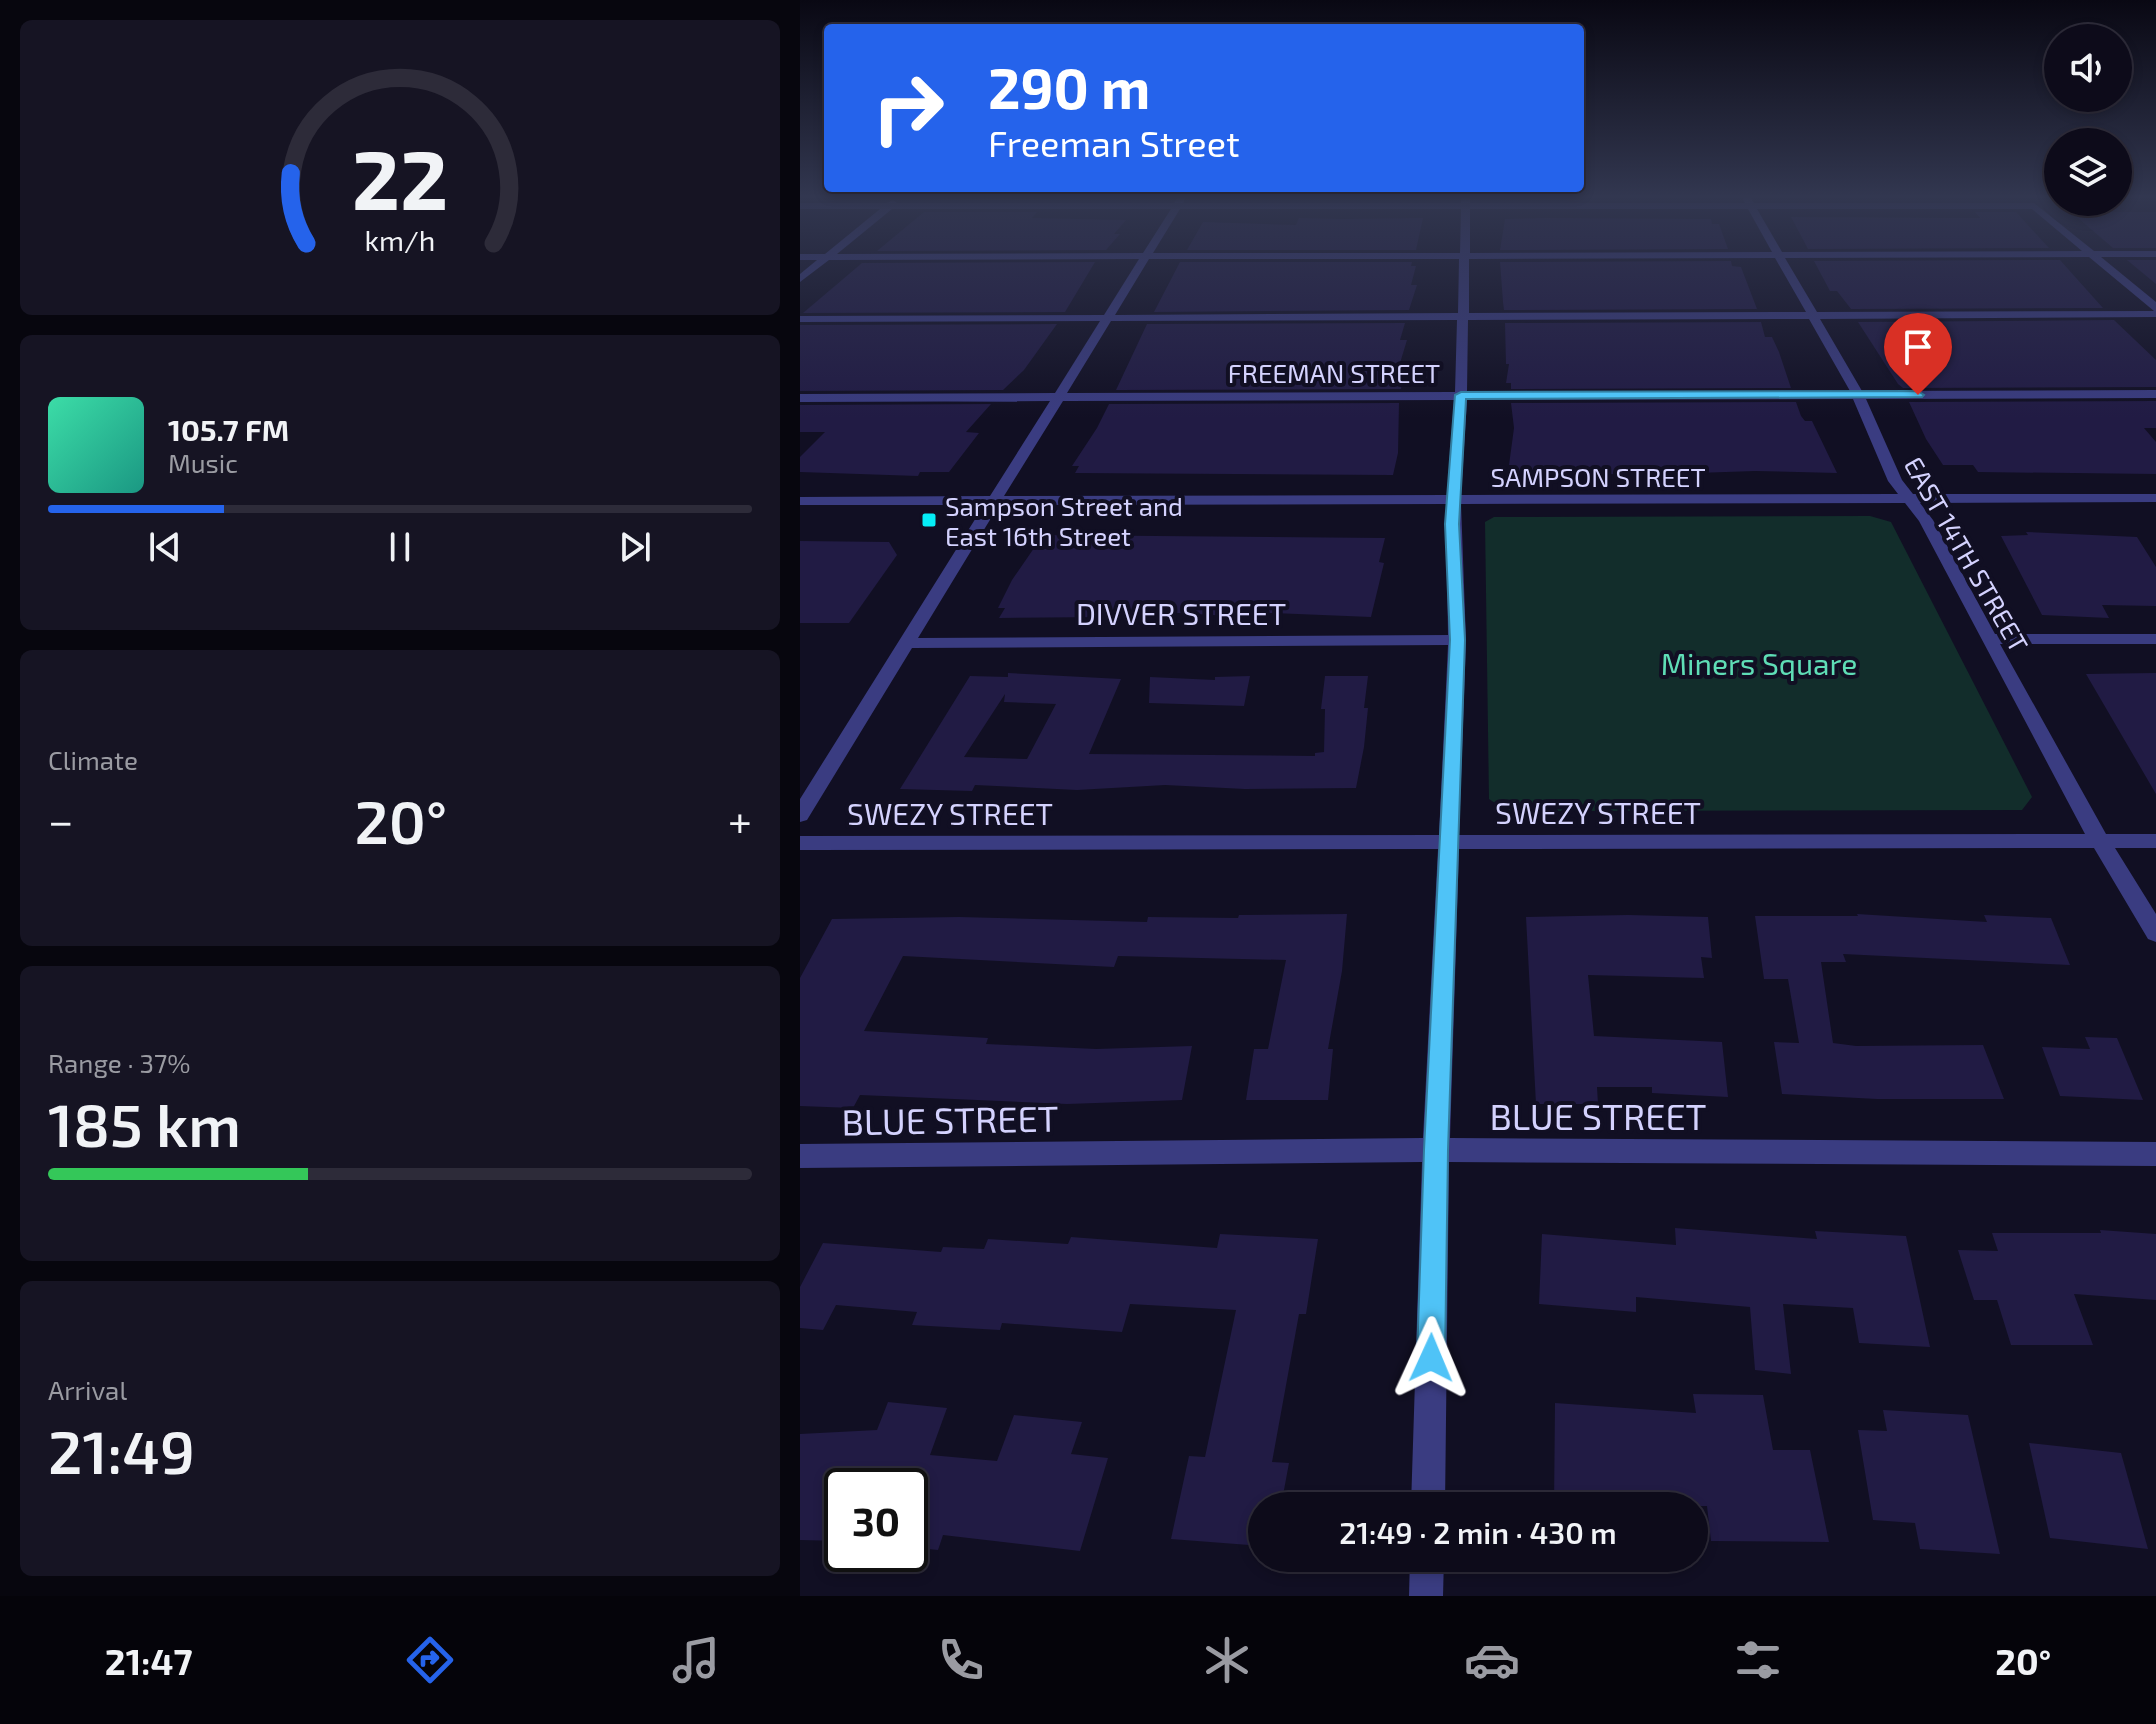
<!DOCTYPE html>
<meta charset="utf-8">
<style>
body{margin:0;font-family:"Exo 2",sans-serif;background:#161423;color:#f1f3f6;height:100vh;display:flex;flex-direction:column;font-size:30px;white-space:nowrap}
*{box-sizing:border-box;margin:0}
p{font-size:26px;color:#9a9ba2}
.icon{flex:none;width:44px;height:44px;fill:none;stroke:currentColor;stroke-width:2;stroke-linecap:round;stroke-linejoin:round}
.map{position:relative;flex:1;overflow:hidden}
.panel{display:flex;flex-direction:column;gap:20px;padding:20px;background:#07060e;width:800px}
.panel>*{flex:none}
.top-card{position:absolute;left:24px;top:24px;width:760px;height:168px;border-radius:8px;box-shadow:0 4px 12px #0003,0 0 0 2px #2d2b39;background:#2563eb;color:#fff;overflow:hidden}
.controls{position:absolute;left:1244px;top:24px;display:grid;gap:16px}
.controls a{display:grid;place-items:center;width:88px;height:88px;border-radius:50%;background:#0d0b1a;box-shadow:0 4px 12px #0003,0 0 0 2px #2d2b39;font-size:40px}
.speed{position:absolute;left:24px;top:1468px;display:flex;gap:16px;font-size:40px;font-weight:700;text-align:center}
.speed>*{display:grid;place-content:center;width:104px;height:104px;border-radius:50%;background:#0d0b1a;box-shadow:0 4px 12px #0003,0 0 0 2px #2d2b39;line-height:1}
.speed .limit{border:4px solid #111;border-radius:12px;background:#fff;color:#111}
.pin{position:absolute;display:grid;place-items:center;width:68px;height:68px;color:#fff;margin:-82px -34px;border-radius:50% 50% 50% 0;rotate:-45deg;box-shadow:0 0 8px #0007}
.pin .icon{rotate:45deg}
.me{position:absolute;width:88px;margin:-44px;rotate:1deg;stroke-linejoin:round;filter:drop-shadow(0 0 6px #0008)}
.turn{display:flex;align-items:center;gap:28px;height:168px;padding:0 32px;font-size:36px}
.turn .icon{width:104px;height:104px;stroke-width:2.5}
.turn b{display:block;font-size:56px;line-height:68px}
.big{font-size:60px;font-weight:600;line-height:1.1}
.panel .widget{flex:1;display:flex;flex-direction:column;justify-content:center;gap:12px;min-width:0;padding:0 28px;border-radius:12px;background:#161423}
.panel .dial{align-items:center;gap:0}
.dial svg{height:208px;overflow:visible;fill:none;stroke:#2d2b39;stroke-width:7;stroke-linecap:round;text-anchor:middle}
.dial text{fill:#f1f3f6;stroke:none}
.song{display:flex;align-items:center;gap:24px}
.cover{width:96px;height:96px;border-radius:12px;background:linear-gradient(135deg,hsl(160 70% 55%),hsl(170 70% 35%))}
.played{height:8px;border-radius:4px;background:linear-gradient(90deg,#2563eb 25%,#2d2b39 25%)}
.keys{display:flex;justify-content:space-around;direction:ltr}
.heat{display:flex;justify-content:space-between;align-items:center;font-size:44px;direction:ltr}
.charge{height:12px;border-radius:6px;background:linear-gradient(90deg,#34c759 37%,#2d2b39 0)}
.trip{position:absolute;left:448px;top:1492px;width:460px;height:80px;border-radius:40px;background:#0d0b1a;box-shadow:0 4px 12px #0003,0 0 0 2px #2d2b39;font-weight:600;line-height:80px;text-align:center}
.tab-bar{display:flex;height:128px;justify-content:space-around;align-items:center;background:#05040a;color:#9a9ba2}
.tab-bar .icon{width:56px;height:56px}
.tab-bar .selected{color:#2563eb}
.tab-bar b{font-size:36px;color:#f1f3f6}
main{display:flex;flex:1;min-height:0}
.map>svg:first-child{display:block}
.green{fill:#122d2b}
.building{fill:#211b44;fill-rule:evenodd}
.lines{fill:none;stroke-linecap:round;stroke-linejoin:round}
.street{fill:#3a3c81;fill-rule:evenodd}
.route{fill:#4fc3f7;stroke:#337fa1;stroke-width:2}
.poi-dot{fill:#05edf7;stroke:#110f23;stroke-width:3}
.labels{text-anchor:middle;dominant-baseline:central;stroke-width:8;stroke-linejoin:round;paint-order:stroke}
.far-street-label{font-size:26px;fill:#d4d2fe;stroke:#110f23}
.far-poi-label{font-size:26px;fill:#d4d2fe;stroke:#110f23;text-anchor:start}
.street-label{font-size:30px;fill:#d4d2fe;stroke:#110f23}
.park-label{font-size:30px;fill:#5fddb6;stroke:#110f23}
.near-street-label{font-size:36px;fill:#d4d2fe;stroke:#110f23}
</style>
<main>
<section class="panel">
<div class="widget dial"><svg viewBox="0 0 100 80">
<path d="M14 69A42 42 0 1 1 86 69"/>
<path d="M14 69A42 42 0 0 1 8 42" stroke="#2563eb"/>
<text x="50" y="56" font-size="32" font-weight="700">22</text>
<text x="50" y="72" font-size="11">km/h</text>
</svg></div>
<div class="widget">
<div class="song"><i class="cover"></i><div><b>105.7 FM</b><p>Music</p></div></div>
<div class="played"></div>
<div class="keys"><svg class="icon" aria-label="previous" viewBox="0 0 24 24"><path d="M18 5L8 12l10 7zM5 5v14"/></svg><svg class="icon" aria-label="pause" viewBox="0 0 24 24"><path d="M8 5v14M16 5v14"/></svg><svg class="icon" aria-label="next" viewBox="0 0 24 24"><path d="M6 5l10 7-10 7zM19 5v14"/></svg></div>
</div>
<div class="widget"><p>Climate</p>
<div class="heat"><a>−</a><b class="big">20°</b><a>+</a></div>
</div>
<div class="widget"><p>Range · 37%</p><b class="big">185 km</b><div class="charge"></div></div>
<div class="widget"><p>Arrival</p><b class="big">21:49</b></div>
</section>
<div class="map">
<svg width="1356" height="1596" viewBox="0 0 1356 1596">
<rect width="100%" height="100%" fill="#110f23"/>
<!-- green -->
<polygon class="green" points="1070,516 1091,522 1232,797 1222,810 707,811 689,799 685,522 694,517"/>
<!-- building -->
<g class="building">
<polygon points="145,195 254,195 249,200 139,200"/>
<polygon points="124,212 237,212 232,218 326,220 314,234 320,234 306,250 77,251"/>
<polygon points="1175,212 1216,212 1249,248 1008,249 991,217 1180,218"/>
<polygon points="1271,212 1356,212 1356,248 1313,248"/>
<polygon points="499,218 543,219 623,218 616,250 387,250 403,222 496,225"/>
<polygon points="745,218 911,219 912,224 919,224 928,249 700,250 705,219"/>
<polygon points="1260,260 1303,308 1051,309 1037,291 1030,291 1014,261"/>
<polygon points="1327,260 1356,260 1356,284"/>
<polygon points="931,261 932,266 941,267 957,309 704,310 703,302 700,262"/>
<polygon points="295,262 265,312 3,313 62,263"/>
<polygon points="380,262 612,262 611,266 616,266 611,285 617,285 609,310 354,312"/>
<polygon points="1314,320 1356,360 1356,387 1103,388 1098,384 1058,322"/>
<polygon points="961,322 965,337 972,337 979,352 991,388 711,389 711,383 706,383 709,364 706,364 705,323"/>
<polygon points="605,323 600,340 607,340 597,373 604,373 601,389 316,390 347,324"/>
<polygon points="257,324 224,370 203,390 0,391 0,325"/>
<polygon points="1356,401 1356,428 1344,428 1356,442 1356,474 1178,472 1173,465 1143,465 1126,439 1109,402"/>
<polygon points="996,402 1001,416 1005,421 1012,421 1037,473 955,471 837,475 781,473 781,475 716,473 717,466 709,465 714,428 711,403"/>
<polygon points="599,403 598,453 593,475 275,473 279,466 272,466 297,428 309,404"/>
<polygon points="191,404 166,432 179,433 149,472 120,472 118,476 0,472 0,457 25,432 0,432 0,405"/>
<polygon points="1226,532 1337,537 1356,567 1356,606 1302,605 1309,618 1242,615 1201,536 1228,535"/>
<polygon points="243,535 585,538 579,562 584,563 571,617 473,613 448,614 447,617 344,611 342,615 307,614 306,617 199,618 205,608 198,608 212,580"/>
<polygon points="0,541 89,542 97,555 49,623 0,623"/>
<path d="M208,673L321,679L289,754L515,756V753L524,752L525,709H521L525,676H568L564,708H568L564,747L556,788L445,789L365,785L277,790L175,785L172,791L100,789L170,676L208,677ZM205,694L204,702L256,704L227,759L164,757Z"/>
<polygon points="1356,673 1356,794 1286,674"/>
<polygon points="450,676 444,706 349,703 350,677 415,680 415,677"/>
<polygon points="547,914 542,971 528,1049 533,1049 528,1100 446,1100 454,1049 468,1049 486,960 318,956 314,967 103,956 64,1031 188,1038 186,1044 296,1049 392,1046 382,1100 267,1104 60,1095 53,1108 0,1106 0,978 32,919 159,917 347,922 348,917 438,918 439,915"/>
<polygon points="1057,914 1187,922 1184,915 1251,918 1270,965 1043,954 1046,962 1021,962 1033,1043 1056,1046 1183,1045 1204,1099 1077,1099 982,1094 974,1042 999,1043 988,979 964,979 955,916 1058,916"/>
<polygon points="828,915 908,917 912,958 901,957 904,978 788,975 794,1036 922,1042 928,1097 852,1093 852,1087 797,1087 798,1104 736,1104 726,917"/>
<polygon points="1285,1037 1317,1038 1343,1100 1260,1096 1242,1047 1290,1049"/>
<polygon points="875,1228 1017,1239 1015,1231 1106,1236 1130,1347 1059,1343 1053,1308 983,1304 991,1374 955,1370 950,1307 836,1297 836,1312 739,1304 742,1234 876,1245"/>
<polygon points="1300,1230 1356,1234 1356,1300 1274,1294 1293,1345 1211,1345 1197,1300 1174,1300 1158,1250 1198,1251 1192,1233 1301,1233"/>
<polygon points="420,1234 518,1239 506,1314 499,1314 472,1462 489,1463 481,1506 462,1506 462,1546 371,1539 389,1456 405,1457 436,1310 330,1304 322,1332 202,1323 200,1330 112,1325 117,1312 36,1305 23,1330 0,1328 0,1287 23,1243 141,1252 143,1247 184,1249 188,1239 268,1244 271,1237 417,1248"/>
<polygon points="893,1394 963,1395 973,1450 1010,1450 1029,1542 911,1541 907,1506 754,1506 755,1403 896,1413"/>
<polygon points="88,1402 147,1408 130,1455 197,1461 214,1415 282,1422 271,1454 308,1458 280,1551 143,1535 138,1550 110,1547 110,1486 42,1486 42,1541 0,1540 0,1434 77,1430"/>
<polygon points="1083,1410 1168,1415 1200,1554 1120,1549 1115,1523 1073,1520 1058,1430 1087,1431"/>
<polygon points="1229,1443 1321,1453 1348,1549 1250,1538"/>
</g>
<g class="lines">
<!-- street -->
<g class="street">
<path d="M379,195L387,196L383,203H661L662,195H670V203H945L942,197L944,195H949L954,203H1234L1294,251H1356V257H1301L1356,302V317L1020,319L1062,391L1356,390V398L1066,399L1102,480L1113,494H1356V502L1120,503L1133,520L1195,634H1356V644H1200L1306,834H1356V848H1315L1356,914V942L1348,939L1294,848L659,849L650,1138L1356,1142V1166L649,1162L645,1506H611L622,1162L0,1168V1144L623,1138L638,849L0,850V836L639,835L648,645L112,648L7,820L0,822V799L184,505H0V497L190,496L250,401L0,402V394L255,393L300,321L0,322V316L304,315L339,259L29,260L0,282V274L17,260H0V254H25L80,209H0V203H87L93,200L97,203H374ZM92,209H371L343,253L37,254ZM380,209H661L660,253H353ZM670,209H948L972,252L670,253ZM957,209H1232L1282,251L982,252ZM1289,257L1354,311L1017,312L985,258ZM975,258L1006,312L669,313V259ZM349,259H659L658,313L315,315ZM1009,319L1050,391L667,392L668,320ZM657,320L655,392L267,393L311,321ZM1053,399L1088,481L1098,494L661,495L667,400ZM654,400L647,495L204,496L263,401ZM1105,503L1119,521L1285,834L659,835L666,640L661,504ZM646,504L648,635L118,638L199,505Z"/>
<polygon points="610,1558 644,1558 643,1596 609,1596"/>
</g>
</g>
<!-- sky -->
<linearGradient id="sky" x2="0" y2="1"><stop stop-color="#090813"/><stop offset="0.47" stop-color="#323750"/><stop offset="1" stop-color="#323750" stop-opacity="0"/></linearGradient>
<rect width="1356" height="418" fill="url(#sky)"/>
<!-- route -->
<polygon class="route" points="1118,391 1124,395 1122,397 666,399 659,524 665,640 648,1150 645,1358 641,1368 631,1372 621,1368 617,1358 624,1150 650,640 645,524 655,395 661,392"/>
<!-- markers -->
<rect class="poi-dot" x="121" y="512" width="16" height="16" rx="4"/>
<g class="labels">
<!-- far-street labels -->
<g class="far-street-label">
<text x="534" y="372">FREEMAN STREET</text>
<text x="798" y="476">SAMPSON STREET</text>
<text transform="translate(1167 554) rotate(60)">EAST 14TH STREET</text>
</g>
<!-- far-poi labels -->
<g class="far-poi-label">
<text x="145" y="505">Sampson Street and<tspan x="145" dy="30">East 16th Street</tspan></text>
</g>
<!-- street labels -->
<g class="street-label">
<text x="381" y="613">DIVVER STREET</text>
<text x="798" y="812">SWEZY STREET</text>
<text x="150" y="813">SWEZY STREET</text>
</g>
<!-- park labels -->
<g class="park-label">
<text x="959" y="663">Miners Square</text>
</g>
<!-- near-street labels -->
<g class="near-street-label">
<text x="798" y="1115">BLUE STREET</text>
<text transform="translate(150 1119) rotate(-1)">BLUE STREET</text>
</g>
</g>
</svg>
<div class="controls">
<a><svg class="icon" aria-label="sound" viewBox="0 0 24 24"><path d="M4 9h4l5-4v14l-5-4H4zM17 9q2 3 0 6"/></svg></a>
<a><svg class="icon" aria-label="layers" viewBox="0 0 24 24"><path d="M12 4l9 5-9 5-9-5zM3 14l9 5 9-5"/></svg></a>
</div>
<div class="speed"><div class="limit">30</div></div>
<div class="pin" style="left:1118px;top:395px;background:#d93025"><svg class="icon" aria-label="arrive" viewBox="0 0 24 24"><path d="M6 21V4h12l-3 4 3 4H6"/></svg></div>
<svg class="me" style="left:631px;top:1358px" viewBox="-20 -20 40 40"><path d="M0-17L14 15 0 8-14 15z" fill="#4fc3f7" stroke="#fff" stroke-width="4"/></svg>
<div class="trip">21:49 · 2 min · 430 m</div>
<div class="top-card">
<div class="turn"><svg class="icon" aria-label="right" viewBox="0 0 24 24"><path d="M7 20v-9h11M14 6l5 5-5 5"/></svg><div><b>290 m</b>Freeman Street</div></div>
</div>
</div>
</main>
<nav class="tab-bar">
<b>21:47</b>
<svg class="icon selected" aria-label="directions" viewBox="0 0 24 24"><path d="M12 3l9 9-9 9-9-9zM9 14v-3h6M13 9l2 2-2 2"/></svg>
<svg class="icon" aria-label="music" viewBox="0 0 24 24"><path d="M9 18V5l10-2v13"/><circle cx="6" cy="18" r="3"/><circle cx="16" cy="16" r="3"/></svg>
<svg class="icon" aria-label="phone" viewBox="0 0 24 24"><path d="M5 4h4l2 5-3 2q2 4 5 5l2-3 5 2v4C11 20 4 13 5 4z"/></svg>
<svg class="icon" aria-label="climate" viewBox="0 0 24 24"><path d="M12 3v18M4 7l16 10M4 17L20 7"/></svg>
<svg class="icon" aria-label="car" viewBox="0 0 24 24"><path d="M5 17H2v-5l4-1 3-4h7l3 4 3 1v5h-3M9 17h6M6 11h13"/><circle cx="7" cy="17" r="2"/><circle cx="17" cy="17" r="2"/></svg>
<svg class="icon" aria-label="filters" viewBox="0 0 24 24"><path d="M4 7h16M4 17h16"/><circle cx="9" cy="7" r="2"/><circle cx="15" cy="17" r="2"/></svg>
<b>20°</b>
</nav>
